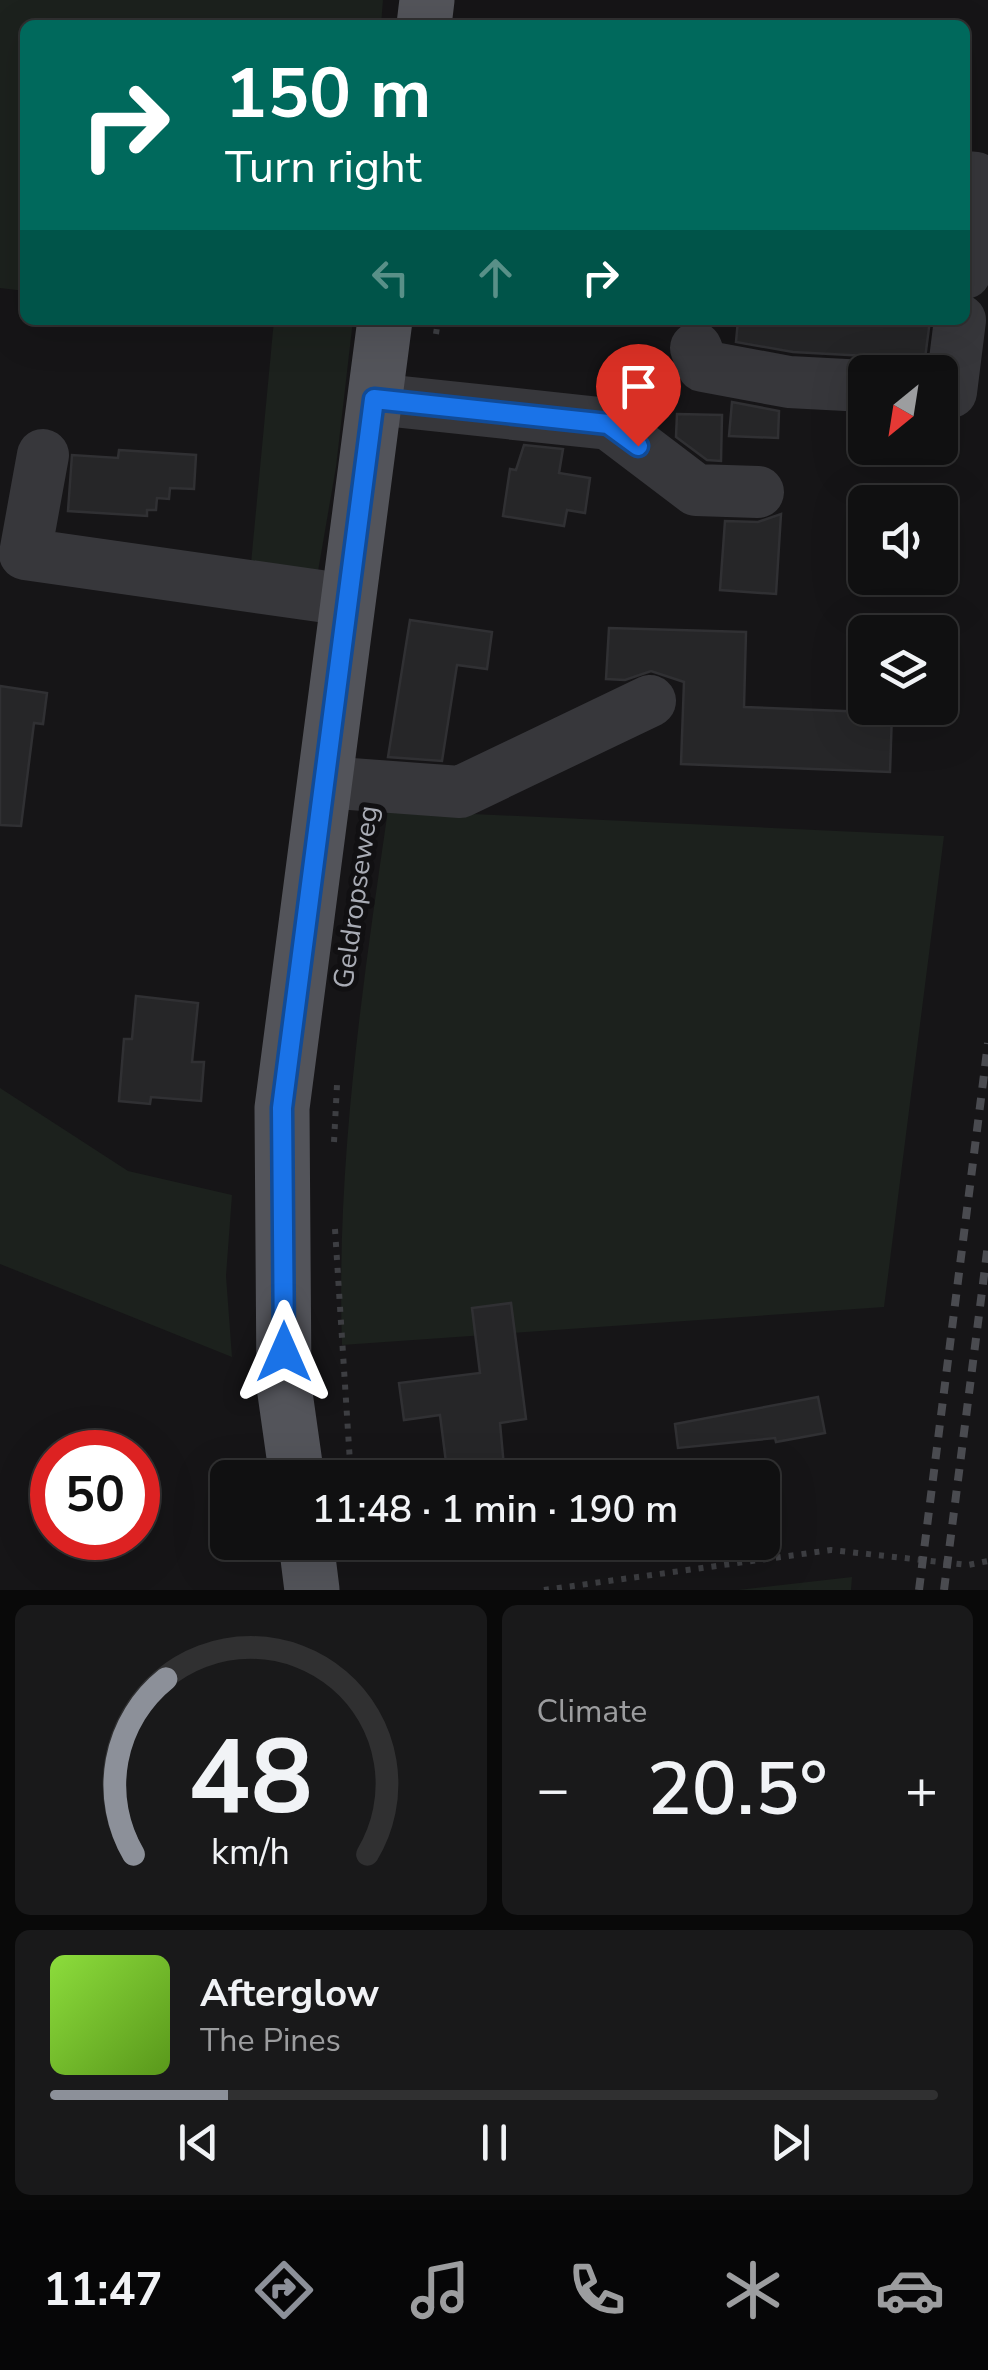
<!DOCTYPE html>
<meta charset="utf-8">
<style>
body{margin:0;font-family:"Nunito Sans",sans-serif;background:#19191a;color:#f1f3f6;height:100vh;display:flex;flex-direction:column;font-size:38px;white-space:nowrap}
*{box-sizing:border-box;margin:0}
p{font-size:32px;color:#9c9d9f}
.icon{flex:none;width:55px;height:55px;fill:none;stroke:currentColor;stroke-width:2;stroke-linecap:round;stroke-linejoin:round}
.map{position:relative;height:1590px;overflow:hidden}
.details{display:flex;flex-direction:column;gap:15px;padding:15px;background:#090909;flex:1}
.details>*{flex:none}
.guide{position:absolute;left:20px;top:20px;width:950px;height:305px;border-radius:15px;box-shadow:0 10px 40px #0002,0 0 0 2px #303031;background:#00695c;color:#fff;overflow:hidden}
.needle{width:65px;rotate:210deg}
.tools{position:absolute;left:848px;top:355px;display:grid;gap:20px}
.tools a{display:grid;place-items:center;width:110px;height:110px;border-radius:15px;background:#101011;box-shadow:0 10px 40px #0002,0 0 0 2px #303031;font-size:50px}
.speed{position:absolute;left:30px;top:1430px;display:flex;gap:20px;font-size:50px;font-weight:700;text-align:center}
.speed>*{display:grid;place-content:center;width:130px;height:130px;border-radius:50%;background:#101011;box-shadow:0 10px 40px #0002,0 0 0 2px #303031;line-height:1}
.speed .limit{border:15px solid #d22;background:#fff;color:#111}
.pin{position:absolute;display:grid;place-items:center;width:85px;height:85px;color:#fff;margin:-102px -42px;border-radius:50% 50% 50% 0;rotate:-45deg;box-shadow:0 0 10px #0007}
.pin .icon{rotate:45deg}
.me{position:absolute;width:110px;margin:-55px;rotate:0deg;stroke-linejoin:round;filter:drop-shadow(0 0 8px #0008)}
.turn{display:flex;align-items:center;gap:35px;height:210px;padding:0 40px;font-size:45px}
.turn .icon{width:130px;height:130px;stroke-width:2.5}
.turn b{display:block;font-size:70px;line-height:85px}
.lanes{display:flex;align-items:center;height:95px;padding:0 40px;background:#0003;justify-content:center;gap:50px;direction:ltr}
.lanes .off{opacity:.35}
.big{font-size:75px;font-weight:600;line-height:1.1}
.details .widget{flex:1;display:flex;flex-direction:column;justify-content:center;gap:15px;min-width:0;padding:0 35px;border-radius:15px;background:#19191a}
.details .dial{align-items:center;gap:0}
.dial svg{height:260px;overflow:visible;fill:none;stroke:#303031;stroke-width:7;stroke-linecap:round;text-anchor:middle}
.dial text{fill:#f1f3f6;stroke:none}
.song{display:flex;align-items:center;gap:30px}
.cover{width:120px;height:120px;border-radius:15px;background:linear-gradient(135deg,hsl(90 70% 55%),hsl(90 70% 35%))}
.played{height:10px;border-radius:5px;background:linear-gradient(90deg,#8c9099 20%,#303031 20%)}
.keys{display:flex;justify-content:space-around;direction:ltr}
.heat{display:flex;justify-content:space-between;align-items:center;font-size:55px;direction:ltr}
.details .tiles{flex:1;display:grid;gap:15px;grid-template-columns:1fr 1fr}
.widget:last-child{grid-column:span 2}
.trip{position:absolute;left:210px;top:1460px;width:570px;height:100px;border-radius:15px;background:#101011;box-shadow:0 10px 40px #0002,0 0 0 2px #303031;font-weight:600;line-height:100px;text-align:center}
.tabs{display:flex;height:160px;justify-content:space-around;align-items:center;background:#060607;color:#9c9d9f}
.tabs .icon{width:70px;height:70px}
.tabs .on{color:#8c9099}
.tabs b{font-size:45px;color:#f1f3f6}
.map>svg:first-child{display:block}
.green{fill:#1c211d}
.building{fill:#262628;stroke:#303033;stroke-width:2.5}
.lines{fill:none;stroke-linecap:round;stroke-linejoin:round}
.path{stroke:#3d3e42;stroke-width:6;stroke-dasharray:5 8;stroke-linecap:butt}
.minor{stroke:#37373b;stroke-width:52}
.major{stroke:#53545a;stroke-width:55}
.rail{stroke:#4a4b50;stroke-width:8;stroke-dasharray:12 10;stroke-linecap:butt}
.route-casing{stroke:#114b97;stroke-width:25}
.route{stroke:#1a73e8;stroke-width:18}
.labels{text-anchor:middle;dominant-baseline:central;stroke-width:10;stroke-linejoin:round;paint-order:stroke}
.street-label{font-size:28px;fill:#a9acb5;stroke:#111012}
</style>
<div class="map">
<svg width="988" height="1590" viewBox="0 0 988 1590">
<rect width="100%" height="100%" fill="#161517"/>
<!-- green -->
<g class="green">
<polygon points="0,0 383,0 381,25 25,25 25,291 0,288"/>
<polygon points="274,320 353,320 336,467 316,583 250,574"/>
<path d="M388,810L944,836L884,1307L342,1345C336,1165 362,988 388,810Z"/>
<polygon points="0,1088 128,1171 232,1195 226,1276 232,1357 0,1264"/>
<polygon points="852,1577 851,1590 738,1590"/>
</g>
<!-- building -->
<g class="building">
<polygon points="738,320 930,320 924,366 917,372 890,370 867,356 793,352 736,342"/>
<polygon points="732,402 779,411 778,438 729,436"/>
<polygon points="677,414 722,415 721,461 707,460 676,437"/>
<polygon points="524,445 563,449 559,473 590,478 585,513 567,510 564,526 503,516 510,469 516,470"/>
<polygon points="119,450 196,455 194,489 170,488 169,499 157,498 156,510 147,510 147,516 68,511 72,455 118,458"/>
<polygon points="781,514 776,594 720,590 725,521 758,522"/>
<polygon points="410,620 492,632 487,669 457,665 442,761 388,757"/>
<polygon points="609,628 746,632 744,707 892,713 890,772 681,764 684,682 651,671 625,680 606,679"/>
<polygon points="0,686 47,693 43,724 34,723 21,826 0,825"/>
<polygon points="136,996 198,1003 192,1062 204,1062 201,1101 151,1097 150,1104 119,1101 124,1039 132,1039"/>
<polygon points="511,1303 526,1419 500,1423 505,1478 448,1478 440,1415 404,1420 399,1383 480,1373 472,1308"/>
<polygon points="818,1397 825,1433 776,1442 775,1438 678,1448 675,1424"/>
</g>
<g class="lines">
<!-- path -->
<g class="path">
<polyline points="436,334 438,320"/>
<polyline points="334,1142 337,1085"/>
<polyline points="335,1229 351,1478"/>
<polyline points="544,1590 831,1550 968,1565 988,1561"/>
</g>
<!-- minor -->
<g class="minor">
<polyline points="965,177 976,178 965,273"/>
<polyline points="696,348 703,366 789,382 865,386"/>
<polyline points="940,391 951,392 960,320"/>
<polyline points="374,399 609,424 696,490 758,492"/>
<polyline points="43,455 25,554 348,600"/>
<polyline points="324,782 460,792 650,701"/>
</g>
<!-- major -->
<g class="major">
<polyline points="424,25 427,0"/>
<polyline points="297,1478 284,1386 282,1108 385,320"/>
<polyline points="306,1542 312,1590"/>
</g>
<!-- rail -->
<g class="rail">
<polyline points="919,1590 988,1043"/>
<polyline points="944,1590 988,1244"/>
</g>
</g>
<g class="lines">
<!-- route casing -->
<g class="route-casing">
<polyline id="route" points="284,1352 282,1108 374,399 608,424 638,446"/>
</g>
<!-- route -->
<use href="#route" class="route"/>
</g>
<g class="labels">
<!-- street labels -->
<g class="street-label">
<text transform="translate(356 897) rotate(-82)">Geldropseweg</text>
</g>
</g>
</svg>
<div class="tools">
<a><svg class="needle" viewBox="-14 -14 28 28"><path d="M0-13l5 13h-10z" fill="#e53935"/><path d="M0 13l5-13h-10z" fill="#9c9d9f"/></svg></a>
<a><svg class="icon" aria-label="sound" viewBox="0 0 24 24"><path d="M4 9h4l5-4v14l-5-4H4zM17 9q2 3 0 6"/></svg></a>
<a><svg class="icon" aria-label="layers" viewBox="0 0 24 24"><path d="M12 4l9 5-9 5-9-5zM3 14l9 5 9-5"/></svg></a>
</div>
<div class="speed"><div class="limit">50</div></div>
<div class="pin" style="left:638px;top:446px;background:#d93025"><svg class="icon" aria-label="arrive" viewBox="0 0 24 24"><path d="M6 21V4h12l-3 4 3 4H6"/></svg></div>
<svg class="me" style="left:284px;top:1352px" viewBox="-20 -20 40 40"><path d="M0-17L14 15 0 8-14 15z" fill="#1a73e8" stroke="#fff" stroke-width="4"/></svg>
<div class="trip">11:48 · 1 min · 190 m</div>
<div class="guide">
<div class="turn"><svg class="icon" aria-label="right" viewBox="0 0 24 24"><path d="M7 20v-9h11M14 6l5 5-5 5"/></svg><div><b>150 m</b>Turn right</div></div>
<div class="lanes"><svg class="icon off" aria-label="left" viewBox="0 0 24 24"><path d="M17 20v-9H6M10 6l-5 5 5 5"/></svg><svg class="icon off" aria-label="ahead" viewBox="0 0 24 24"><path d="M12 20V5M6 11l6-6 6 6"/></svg><svg class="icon" aria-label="right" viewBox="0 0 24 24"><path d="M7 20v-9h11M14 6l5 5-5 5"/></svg></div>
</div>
</div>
<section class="details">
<div class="tiles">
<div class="widget dial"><svg viewBox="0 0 100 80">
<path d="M14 69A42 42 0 1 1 86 69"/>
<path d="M14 69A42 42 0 0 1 24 15" stroke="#8c9099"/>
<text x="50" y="56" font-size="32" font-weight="700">48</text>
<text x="50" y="72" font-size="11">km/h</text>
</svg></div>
<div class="widget"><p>Climate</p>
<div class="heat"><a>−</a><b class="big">20.5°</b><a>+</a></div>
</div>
<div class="widget">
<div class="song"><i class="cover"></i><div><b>Afterglow</b><p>The Pines</p></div></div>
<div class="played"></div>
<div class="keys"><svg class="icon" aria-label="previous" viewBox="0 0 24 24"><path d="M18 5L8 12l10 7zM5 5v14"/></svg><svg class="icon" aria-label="pause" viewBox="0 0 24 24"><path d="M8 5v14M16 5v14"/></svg><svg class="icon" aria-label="next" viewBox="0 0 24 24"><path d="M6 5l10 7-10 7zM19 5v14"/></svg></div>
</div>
</div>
</section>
<nav class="tabs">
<b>11:47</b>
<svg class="icon on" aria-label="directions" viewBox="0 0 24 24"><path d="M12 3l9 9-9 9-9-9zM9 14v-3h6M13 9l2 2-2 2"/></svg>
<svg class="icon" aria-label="music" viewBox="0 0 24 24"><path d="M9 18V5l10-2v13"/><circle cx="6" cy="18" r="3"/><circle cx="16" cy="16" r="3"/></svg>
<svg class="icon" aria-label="phone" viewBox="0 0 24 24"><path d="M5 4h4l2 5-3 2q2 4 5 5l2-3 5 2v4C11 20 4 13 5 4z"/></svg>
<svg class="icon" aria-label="climate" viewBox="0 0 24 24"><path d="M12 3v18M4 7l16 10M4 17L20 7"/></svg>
<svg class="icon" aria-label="car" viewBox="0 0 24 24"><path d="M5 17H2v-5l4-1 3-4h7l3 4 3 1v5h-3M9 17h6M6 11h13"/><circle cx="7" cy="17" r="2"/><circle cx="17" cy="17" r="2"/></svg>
</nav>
